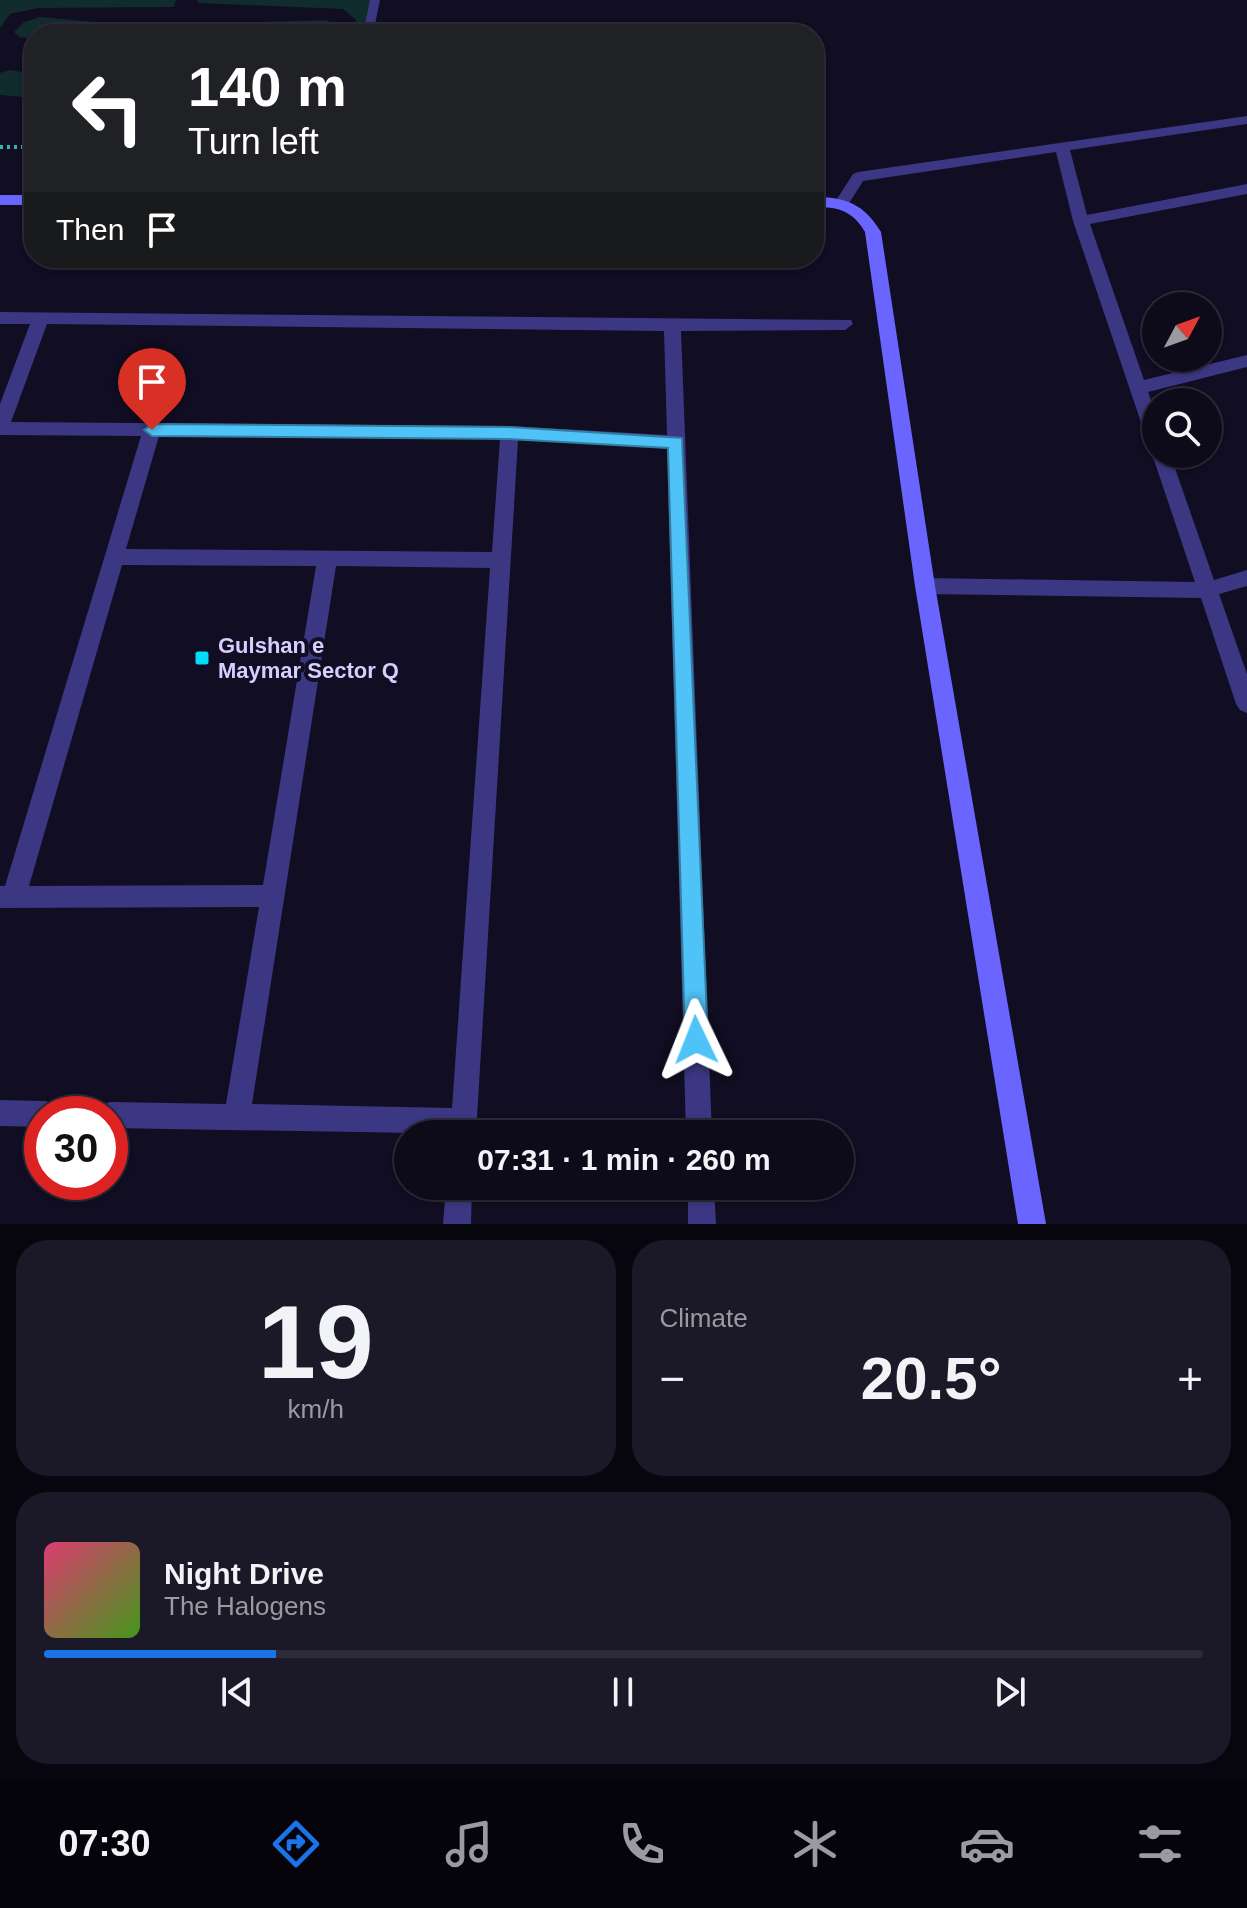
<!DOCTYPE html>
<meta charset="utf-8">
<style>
body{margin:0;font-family:Helvetica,sans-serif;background:#1b1827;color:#f1f3f6;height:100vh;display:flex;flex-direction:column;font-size:30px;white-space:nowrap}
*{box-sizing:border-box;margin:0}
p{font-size:26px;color:#9a9aa2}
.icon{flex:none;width:44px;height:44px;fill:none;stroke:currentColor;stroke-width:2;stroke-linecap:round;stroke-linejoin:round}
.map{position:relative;height:1224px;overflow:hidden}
.drawer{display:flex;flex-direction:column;gap:16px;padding:16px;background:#07060e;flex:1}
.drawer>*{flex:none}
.guide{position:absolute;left:24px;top:24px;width:800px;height:244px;border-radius:32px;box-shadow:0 2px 6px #0004,0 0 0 2px #2d2b39;background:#202124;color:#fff;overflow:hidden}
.needle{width:52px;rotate:49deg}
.controls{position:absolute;left:1142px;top:292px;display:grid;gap:16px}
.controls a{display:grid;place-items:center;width:80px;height:80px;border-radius:50%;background:#0d0a1a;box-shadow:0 2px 6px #0004,0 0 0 2px #2d2b39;font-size:40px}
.speed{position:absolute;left:24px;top:1096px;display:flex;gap:16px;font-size:40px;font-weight:700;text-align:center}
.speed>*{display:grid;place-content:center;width:104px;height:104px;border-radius:50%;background:#0d0a1a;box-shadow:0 2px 6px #0004,0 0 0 2px #2d2b39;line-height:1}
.speed .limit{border:12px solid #d22;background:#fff;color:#111}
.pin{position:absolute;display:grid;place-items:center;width:68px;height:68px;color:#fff;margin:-82px -34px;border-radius:50% 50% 50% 0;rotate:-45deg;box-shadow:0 0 8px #0007}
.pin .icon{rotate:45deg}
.me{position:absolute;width:88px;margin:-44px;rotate:358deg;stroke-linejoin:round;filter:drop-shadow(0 0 6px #0008)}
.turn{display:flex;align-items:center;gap:28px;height:168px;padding:0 32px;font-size:36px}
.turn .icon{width:104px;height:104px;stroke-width:2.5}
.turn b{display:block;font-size:56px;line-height:68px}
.then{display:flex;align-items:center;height:76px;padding:0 32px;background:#0003;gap:16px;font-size:30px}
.big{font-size:60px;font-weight:700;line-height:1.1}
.drawer .widget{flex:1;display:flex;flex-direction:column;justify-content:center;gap:12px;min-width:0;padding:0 28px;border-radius:32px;background:#1b1827}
.drawer .dial{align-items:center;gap:0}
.dial b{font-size:104px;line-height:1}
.song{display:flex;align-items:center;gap:24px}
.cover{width:96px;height:96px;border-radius:12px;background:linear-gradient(135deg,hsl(340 70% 55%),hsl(100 70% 35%))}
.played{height:8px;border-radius:4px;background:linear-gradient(90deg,#1a73e8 20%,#2d2b39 20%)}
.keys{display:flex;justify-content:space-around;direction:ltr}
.heat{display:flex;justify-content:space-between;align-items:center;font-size:44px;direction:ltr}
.drawer .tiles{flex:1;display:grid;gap:16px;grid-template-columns:1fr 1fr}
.widget:last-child{grid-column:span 2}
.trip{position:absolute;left:394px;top:1120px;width:460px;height:80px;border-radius:40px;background:#0d0a1a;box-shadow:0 2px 6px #0004,0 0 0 2px #2d2b39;font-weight:700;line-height:80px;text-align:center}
.dock{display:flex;height:128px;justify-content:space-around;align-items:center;background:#05040a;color:#9a9aa2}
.dock .icon{width:56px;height:56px}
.dock .selected{color:#1a73e8}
.dock b{font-size:36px;color:#f1f3f6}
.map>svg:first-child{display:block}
.green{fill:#102c2c}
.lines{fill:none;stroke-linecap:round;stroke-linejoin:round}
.path{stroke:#2cb6af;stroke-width:4;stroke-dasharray:3 4;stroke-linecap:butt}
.lane{fill:#3b3782;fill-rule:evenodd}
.street{fill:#3b3782;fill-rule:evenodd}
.secondary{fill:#6b65ff;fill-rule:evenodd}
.route{fill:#4fc3f7;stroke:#337fa1;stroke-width:2}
.poi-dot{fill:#00dcf9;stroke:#110d22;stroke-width:3}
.labels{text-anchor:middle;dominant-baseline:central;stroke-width:8;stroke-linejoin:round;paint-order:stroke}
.poi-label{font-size:22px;font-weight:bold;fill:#d5ceff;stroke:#110d22;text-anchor:start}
</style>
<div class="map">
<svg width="1247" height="1224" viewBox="0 0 1247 1224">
<rect width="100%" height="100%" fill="#110d22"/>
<!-- green -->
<g class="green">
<polygon points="0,0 176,0 174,7 38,8 10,14 0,28"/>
<polygon points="198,0 374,0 370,34 356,34 356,20 343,9 198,3"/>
<polygon points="40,17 140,26 326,20 339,26 337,34 206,34 187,31 34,34 33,39 20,37 14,32 24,22"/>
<polygon points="10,70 34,74 34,98 0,95 0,73"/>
</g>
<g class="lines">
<!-- path -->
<polyline class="path" points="0,147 34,147"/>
<!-- lane -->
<polygon class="lane" points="370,0 380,0 373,34 363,34"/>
<!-- street -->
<g class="street">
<polygon points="1247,116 1247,124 1070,150 1087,215 1247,184 1247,194 1090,224 1144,380 1247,355 1247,367 1148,392 1156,414 1156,447 1147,440 1073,221 1056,152 863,181 848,205 843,207 835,202 853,174 858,172"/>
<path d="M0,312L851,320L853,324L845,330L681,331L712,1134H686L667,448L518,440L476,1134L110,1128V1114H98L101,1106L110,1102L226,1104L259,907L0,908V886H5L141,436L0,435V404L30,324H0ZM47,324L664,331L667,435L509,426L11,422ZM159,436L500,439L492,552L126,549ZM122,565L316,566L263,885L29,886ZM336,566L490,568L452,1108L252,1104Z"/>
<polygon points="1156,449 1156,454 1170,454 1214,580 1247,570 1247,586 1219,594 1247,674 1247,713 1240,710 1236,704 1201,598 925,594 918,592 915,586 918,580 925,578 1195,582 1152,454"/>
<polygon points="0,1100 46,1101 55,1105 59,1114 42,1114 42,1127 0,1126"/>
<polygon points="446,1186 472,1186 471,1224 443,1224"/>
<polygon points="688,1186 714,1186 716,1224 688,1224"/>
</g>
<!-- secondary -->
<g class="secondary">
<rect x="0" y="195" width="34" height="10"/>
<path d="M814,197C846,197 864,204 881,232L935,586L1046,1224H1018L915,586L865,232C852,210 838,207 814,207Z"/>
</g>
</g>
<!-- route -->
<polygon class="route" points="152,424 509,427 682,438 708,1040 704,1048 696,1051 688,1048 685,1040 668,448 509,439 152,436 144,430"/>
<!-- markers -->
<rect class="poi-dot" x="194" y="650" width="16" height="16" rx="4"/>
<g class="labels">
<!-- poi labels -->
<g class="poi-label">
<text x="218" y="645">Gulshan e<tspan x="218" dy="25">Maymar Sector Q</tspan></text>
</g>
</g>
</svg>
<div class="controls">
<a><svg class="needle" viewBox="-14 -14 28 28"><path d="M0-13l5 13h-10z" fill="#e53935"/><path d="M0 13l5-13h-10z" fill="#9a9aa2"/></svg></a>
<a><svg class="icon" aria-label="search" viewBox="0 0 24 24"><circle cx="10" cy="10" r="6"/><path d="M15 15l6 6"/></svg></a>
</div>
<div class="speed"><div class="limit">30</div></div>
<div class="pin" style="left:152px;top:430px;background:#d93025"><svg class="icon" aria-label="arrive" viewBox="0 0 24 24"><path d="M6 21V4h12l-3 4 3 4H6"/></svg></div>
<svg class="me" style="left:696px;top:1040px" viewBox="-20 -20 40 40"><path d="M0-17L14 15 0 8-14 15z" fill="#4fc3f7" stroke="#fff" stroke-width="4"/></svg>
<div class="trip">07:31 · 1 min · 260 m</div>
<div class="guide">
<div class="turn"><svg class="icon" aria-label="left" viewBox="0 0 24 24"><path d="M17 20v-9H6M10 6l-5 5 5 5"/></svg><div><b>140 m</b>Turn left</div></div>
<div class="then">Then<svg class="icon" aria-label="arrive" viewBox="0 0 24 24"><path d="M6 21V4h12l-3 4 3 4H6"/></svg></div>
</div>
</div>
<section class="drawer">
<div class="tiles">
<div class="widget dial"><b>19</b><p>km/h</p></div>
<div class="widget"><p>Climate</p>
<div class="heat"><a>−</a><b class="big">20.5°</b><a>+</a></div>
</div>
<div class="widget">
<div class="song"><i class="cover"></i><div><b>Night Drive</b><p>The Halogens</p></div></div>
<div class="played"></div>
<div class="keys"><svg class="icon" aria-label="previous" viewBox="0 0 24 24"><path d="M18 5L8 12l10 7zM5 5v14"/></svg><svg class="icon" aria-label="pause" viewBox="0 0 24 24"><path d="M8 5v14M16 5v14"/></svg><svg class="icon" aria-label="next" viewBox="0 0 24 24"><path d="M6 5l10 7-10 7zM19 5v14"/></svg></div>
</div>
</div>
</section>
<nav class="dock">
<b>07:30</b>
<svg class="icon selected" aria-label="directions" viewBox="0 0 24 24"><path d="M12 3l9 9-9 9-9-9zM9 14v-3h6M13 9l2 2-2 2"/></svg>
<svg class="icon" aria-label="music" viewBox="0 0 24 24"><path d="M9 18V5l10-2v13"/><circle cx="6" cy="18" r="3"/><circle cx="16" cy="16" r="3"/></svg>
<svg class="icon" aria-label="phone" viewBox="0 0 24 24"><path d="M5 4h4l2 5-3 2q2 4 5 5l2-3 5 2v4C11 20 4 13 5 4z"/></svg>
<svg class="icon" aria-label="climate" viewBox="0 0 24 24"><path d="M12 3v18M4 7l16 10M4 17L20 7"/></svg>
<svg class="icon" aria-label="car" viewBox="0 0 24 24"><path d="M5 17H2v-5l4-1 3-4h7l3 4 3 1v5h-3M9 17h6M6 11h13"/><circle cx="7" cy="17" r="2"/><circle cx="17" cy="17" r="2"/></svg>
<svg class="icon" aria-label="filters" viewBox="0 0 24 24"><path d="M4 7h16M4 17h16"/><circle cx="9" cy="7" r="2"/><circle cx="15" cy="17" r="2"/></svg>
</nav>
